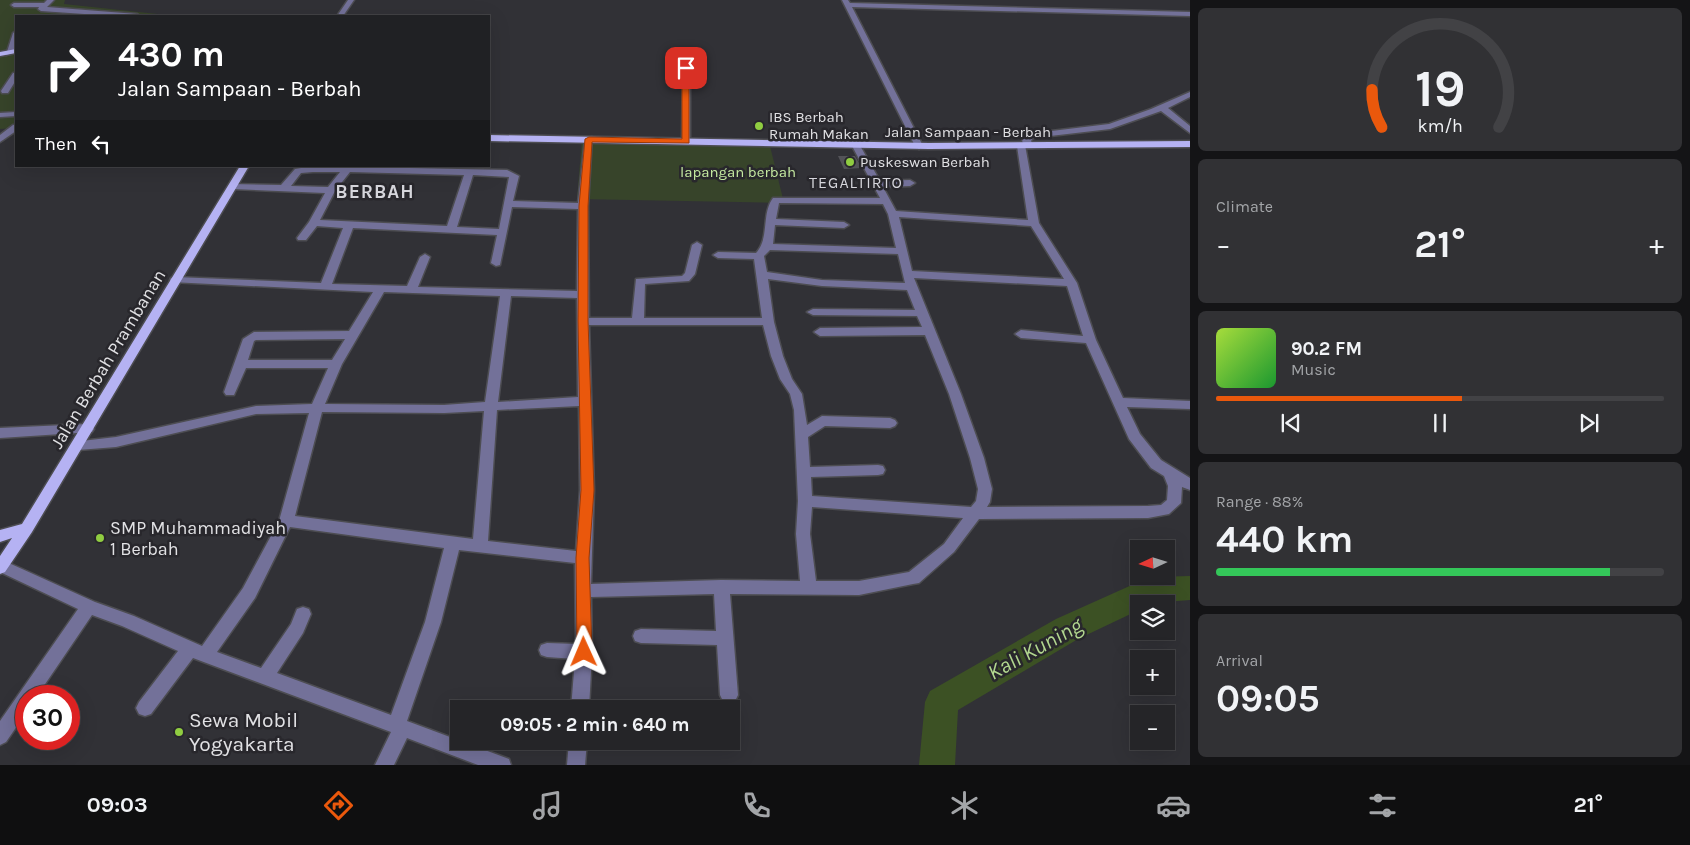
<!DOCTYPE html>
<meta charset="utf-8">
<style>
body{margin:0;font-family:Karla,sans-serif;background:#313134;color:#f1f3f6;height:100vh;display:flex;flex-direction:column;font-size:19px;white-space:nowrap}
*{box-sizing:border-box;margin:0}
p{font-size:16px;color:#a3a5a8}
.icon{flex:none;width:28px;height:28px;fill:none;stroke:currentColor;stroke-width:2;stroke-linecap:round;stroke-linejoin:round}
.map{position:relative;flex:1;overflow:hidden}
.details{display:flex;flex-direction:column;gap:8px;padding:8px;background:#141416;width:500px}
.details>*{flex:none}
.hud{position:absolute;left:15px;top:15px;width:475px;height:152px;border-radius:0px;box-shadow:0 5px 20px #0002,0 0 0 1px #424245;background:#202124;color:#fff;overflow:hidden}
.needle{width:32px;rotate:266deg}
.tools{position:absolute;left:1130px;top:540px;display:grid;gap:10px}
.tools a{display:grid;place-items:center;width:45px;height:45px;border-radius:0px;background:#252528;box-shadow:0 5px 20px #0002,0 0 0 1px #424245;font-size:25px}
.speed{position:absolute;left:15px;top:685px;display:flex;gap:10px;font-size:25px;font-weight:700;text-align:center}
.speed>*{display:grid;place-content:center;width:65px;height:65px;border-radius:50%;background:#252528;box-shadow:0 5px 20px #0002,0 0 0 1px #424245;line-height:1}
.speed .limit{border:8px solid #d22;background:#fff;color:#111}
.pin{position:absolute;display:grid;place-items:center;width:42px;height:42px;color:#fff;margin:-21px;border-radius:10px;box-shadow:0 2px 8px #0006}
.me{position:absolute;width:55px;margin:-28px;rotate:359deg;stroke-linejoin:round;filter:drop-shadow(0 0 4px #0008)}
.turn{display:flex;align-items:center;gap:18px;height:105px;padding:0 20px;font-size:22px}
.turn .icon{width:65px;height:65px;stroke-width:2.5}
.turn b{display:block;font-size:35px;line-height:42px}
.then{display:flex;align-items:center;height:48px;padding:0 20px;background:#0003;gap:10px;font-size:19px}
.big{font-size:38px;font-weight:700;line-height:1.1}
.details .card{flex:1;display:flex;flex-direction:column;justify-content:center;gap:8px;min-width:0;padding:0 18px;border-radius:8px;background:#313134}
.details .dial{align-items:center;gap:0}
.dial svg{height:130px;overflow:visible;fill:none;stroke:#424245;stroke-width:7;stroke-linecap:round;text-anchor:middle}
.dial text{fill:#f1f3f6;stroke:none}
.song{display:flex;align-items:center;gap:15px}
.cover{width:60px;height:60px;border-radius:8px;background:linear-gradient(135deg,hsl(80 70% 55%),hsl(130 70% 35%))}
.played{height:5px;border-radius:2px;background:linear-gradient(90deg,#ea580c 55%,#424245 55%)}
.keys{display:flex;justify-content:space-around;direction:ltr}
.heat{display:flex;justify-content:space-between;align-items:center;font-size:28px;direction:ltr}
.charge{height:8px;border-radius:4px;background:linear-gradient(90deg,#34c759 88%,#424245 0)}
.trip{position:absolute;left:450px;top:700px;width:290px;height:50px;border-radius:0px;background:#252528;box-shadow:0 5px 20px #0002,0 0 0 1px #424245;font-weight:700;line-height:50px;text-align:center}
.dock{display:flex;height:80px;justify-content:space-around;align-items:center;background:#0f0f10;color:#a3a5a8}
.dock .icon{width:35px;height:35px}
.dock .on{color:#ea580c}
.dock b{font-size:22px;color:#f1f3f6}
main{display:flex;flex:1;min-height:0}
.map>svg:first-child{display:block}
.green{fill:#37442a}
.lines{fill:none;stroke-linecap:round;stroke-linejoin:round}
.river{fill:#3c5124;fill-rule:evenodd}
.building{fill:#535358}
.minor-casing{stroke:#4d4d52;stroke-width:3}
.major-casing{stroke:#4d4d52;stroke-width:3}
.minor{fill:#737199;fill-rule:evenodd}
.major{fill:#b5b2f3;fill-rule:evenodd}
.route{fill:#ea580c;stroke:#983908}
.poi-dot{fill:#90cd41;stroke:#28272c;stroke-width:2}
.labels{text-anchor:middle;dominant-baseline:central;stroke-width:5;stroke-linejoin:round;paint-order:stroke}
.far-poi-label{font-size:15px;fill:#e1e1e4;stroke:#28272c;text-anchor:start}
.far-street-label{font-size:15px;fill:#e1e1e4;stroke:#28272c}
.far-park-label{font-size:15px;fill:#c5eaa1;stroke:#28272c}
.far-quarter-label{font-size:16px;letter-spacing:1px;fill:#d6d6dc;stroke:#28272c}
.street-label{font-size:18px;fill:#e1e1e4;stroke:#28272c}
.poi-label{font-size:18px;fill:#e1e1e4;stroke:#28272c;text-anchor:start}
.far-district-label{font-size:19px;font-weight:bold;letter-spacing:1px;fill:#d6d6dc;stroke:#28272c}
.near-poi-label{font-size:21px;fill:#e1e1e4;stroke:#28272c;text-anchor:start}
.near-water-label{font-size:22px;font-style:italic;fill:#b2d78f;stroke:#28272c}
</style>
<main>
<div class="map">
<svg width="1190" height="765" viewBox="0 0 1190 765">
<rect width="100%" height="100%" fill="#313136"/>
<!-- green -->
<g class="green">
<polygon points="0,0 65,0 64,4 176,16 16,16 16,128 0,129"/>
<polygon points="582,139 769,142 784,203 577,199"/>
</g>
<g class="lines">
<!-- river -->
<polygon class="river" points="1190,576 1190,600 1139,604 1139,610 1078,639 958,710 955,765 919,765 925,702 930,691 1056,619 1143,580 1154,577"/>
</g>
<!-- building -->
<polygon class="building" points="838,156 855,156 862,168 844,169"/>
<g class="lines">
<!-- minor casing -->
<g class="minor-casing">
<g id="minor">
<polygon points="47,0 54,0 47,7 137,14 140,16 113,16 41,11 38,9 39,7 14,7 11,5 14,3 44,3"/>
<polygon points="348,0 354,0 343,16 337,16"/>
<polygon points="842,0 848,0 850,3 1190,12 1190,16 852,7 923,146 919,149 915,146"/>
<polygon points="16,31 16,42 13,53 6,55 13,33"/>
<polygon points="683,66 690,68 690,141 686,144 682,141"/>
<polygon points="13,73 16,73 16,80 8,93 2,93 1,91"/>
<path d="M1190,92V97L1168,108L1190,126V133L1161,111L1110,129L1033,138L1031,141L1034,146L1033,148H1027L1025,145L1039,223L1077,283L1096,340L1123,398L1190,401V409L1127,407L1140,434L1161,460L1190,478V490L1182,487L1181,503L1169,514L1148,518L979,519L954,552L919,583L913,584L859,595L730,594L738,695L735,701L729,703L723,701L720,695L717,645L641,643L635,641L633,636L635,631L641,629L716,631L714,594L591,597L592,652L589,709H571L575,659L547,657L541,655L539,650L541,645L547,643L576,644L575,563L459,550L441,622L407,721L509,759L511,765H478L407,738L394,765H375L391,732L193,658L151,714L145,716L139,714L136,708L139,702L178,651L122,626L92,615L37,696H26V713L6,742L0,745V721L78,609L0,572V559L95,602L134,616L202,646L243,588L279,521L309,413L256,414L116,447L78,450L73,448L71,445L73,442L116,437L256,406L312,404L328,368H246L234,395H226L224,392L243,339L254,332L349,331L373,292L171,282L170,280L171,278L175,277L321,283L343,228L317,226L306,240H298L297,238L309,222L325,193L233,189L230,188V184L281,185L295,169L313,166L507,170L519,176L513,201L578,203L585,139L592,137L588,206L589,318H632L636,279L682,276L685,273L692,245L697,242L702,245L695,274L689,281L645,284L644,318H762L754,259L718,258L713,255L718,252L756,253C770,238 761,214 773,198H880L851,144L852,142H858L880,181L910,180L915,183L910,186L883,187L896,211L1028,220L1017,146L1024,144L1022,141L1027,134L1109,124L1151,109ZM313,172H340L328,187L291,186L301,173ZM350,172L464,175L447,226L320,220L335,191ZM473,175L509,177L499,229L457,227ZM779,203L883,204L888,214L896,248L773,244L775,225L844,228L849,225L844,222L776,219ZM512,207L578,209L577,291L418,287L430,257L425,254L420,257L407,286L332,284L353,228L497,235L491,263L496,266L500,265ZM899,217L1031,226L1064,279L912,271ZM770,250L898,254L905,283L822,280L767,272L764,256ZM914,278L1067,286L1083,336L1021,330L1015,334L1021,338L1086,343L1129,439L1151,468L1164,476L1168,486L1167,500L1161,505L1148,506L987,507L990,502L992,489L984,458L961,394ZM768,279L822,286L907,290L915,310L813,309L807,312L813,315L917,316L922,327L820,328L814,332L820,336L925,335L949,394L970,458L978,489L976,501L971,507L812,496L811,477L878,475L883,474L885,470L883,466L878,465L810,467L808,437L825,426L890,428L895,426L897,423L895,420L890,418L822,416L807,425L802,394L792,379L783,356L774,322ZM384,292L500,296L485,402L444,405L325,404L342,364ZM511,296L577,298L578,397L498,402ZM589,325H763L771,356L780,379L790,394L794,410L798,501L796,534L800,581L721,580L591,584L594,490ZM345,339L332,360H248L254,341L256,340ZM579,406L580,490L576,551L488,541L497,410ZM484,411L473,539L295,516L322,412L444,413ZM812,507L963,518L944,544L909,572L859,581H816L810,534ZM290,527L444,548L425,622L391,715L277,673L303,633L311,614L309,609L303,607L297,609L291,624L261,668L217,652L255,598Z"/>
<polygon points="16,112 16,116 0,117 0,113"/>
<polygon points="13,125 16,125 16,131 0,142 0,135"/>
<polygon points="87,424 92,426 94,429 92,432 0,438 0,428"/>
<polygon points="569,741 587,741 585,765 567,765"/>
</g>
</g>
<!-- major casing -->
<g class="major-casing">
<g id="major">
<polygon points="16,49 16,53 0,56 0,52"/>
<polygon points="489,135 929,143 1190,141 1190,147 929,149 489,141"/>
<polygon points="240,166 249,166 32,532 5,572 0,574 0,556 12,538 0,542 0,530 22,524"/>
</g>
</g>
<!-- minor -->
<use href="#minor" class="minor"/>
<!-- major -->
<use href="#major" class="major"/>
</g>
<!-- route -->
<polygon class="route" points="686,66 689,68 689,143 592,142 588,206 588,321 594,490 589,558 592,652 590,657 584,659 579,657 577,652 576,558 581,490 578,321 579,206 585,139 589,137 682,139 682,68"/>
<!-- markers -->
<g class="poi-dot">
<circle cx="759" cy="126" r="5"/>
<circle cx="850" cy="162" r="5"/>
<circle cx="100" cy="538" r="5"/>
<circle cx="179" cy="732" r="5"/>
</g>
<g class="labels">
<!-- far-poi labels -->
<g class="far-poi-label">
<text x="769" y="117">IBS Berbah<tspan x="769" dy="17">Rumah Makan</tspan></text>
<text x="860" y="162">Puskeswan Berbah</text>
</g>
<!-- far-street labels -->
<g class="far-street-label">
<text x="968" y="132">Jalan Sampaan - Berbah</text>
</g>
<!-- far-park labels -->
<g class="far-park-label">
<text x="738" y="172">lapangan berbah</text>
</g>
<!-- far-quarter labels -->
<g class="far-quarter-label">
<text x="856" y="182">TEGALTIRTO</text>
</g>
<!-- street labels -->
<g class="street-label">
<text transform="translate(108 359) rotate(-59)">Jalan Berbah Prambanan</text>
</g>
<!-- poi labels -->
<g class="poi-label">
<text x="110" y="528">SMP Muhammadiyah<tspan x="110" dy="21">1 Berbah</tspan></text>
</g>
<!-- far-district labels -->
<g class="far-district-label">
<text x="375" y="192">BERBAH</text>
</g>
<!-- near-poi labels -->
<g class="near-poi-label">
<text x="189" y="720">Sewa Mobil<tspan x="189" dy="24">Yogyakarta</tspan></text>
</g>
<!-- near-water labels -->
<g class="near-water-label">
<text transform="translate(1035 649) rotate(-29)">Kali Kuning</text>
</g>
</g>
</svg>
<div class="tools">
<a><svg class="needle" viewBox="-14 -14 28 28"><path d="M0-13l5 13h-10z" fill="#e53935"/><path d="M0 13l5-13h-10z" fill="#a3a5a8"/></svg></a>
<a><svg class="icon" aria-label="layers" viewBox="0 0 24 24"><path d="M12 4l9 5-9 5-9-5zM3 14l9 5 9-5"/></svg></a>
<a>+</a>
<a>−</a>
</div>
<div class="speed"><div class="limit">30</div></div>
<div class="pin" style="left:686px;top:68px;background:#d93025"><svg class="icon" aria-label="arrive" viewBox="0 0 24 24"><path d="M6 21V4h12l-3 4 3 4H6"/></svg></div>
<svg class="me" style="left:584px;top:652px" viewBox="-20 -20 40 40"><path d="M0-17L14 15 0 8-14 15z" fill="#ea580c" stroke="#fff" stroke-width="4"/></svg>
<div class="trip">09:05 · 2 min · 640 m</div>
<div class="hud">
<div class="turn"><svg class="icon" aria-label="right" viewBox="0 0 24 24"><path d="M7 20v-9h11M14 6l5 5-5 5"/></svg><div><b>430 m</b>Jalan Sampaan - Berbah</div></div>
<div class="then">Then<svg class="icon" aria-label="left" viewBox="0 0 24 24"><path d="M17 20v-9H6M10 6l-5 5 5 5"/></svg></div>
</div>
</div>
<section class="details">
<div class="card dial"><svg viewBox="0 0 100 80">
<path d="M14 69A42 42 0 1 1 86 69"/>
<path d="M14 69A42 42 0 0 1 8 46" stroke="#ea580c"/>
<text x="50" y="56" font-size="32" font-weight="700">19</text>
<text x="50" y="72" font-size="11">km/h</text>
</svg></div>
<div class="card"><p>Climate</p>
<div class="heat"><a>−</a><b class="big">21°</b><a>+</a></div>
</div>
<div class="card">
<div class="song"><i class="cover"></i><div><b>90.2 FM</b><p>Music</p></div></div>
<div class="played"></div>
<div class="keys"><svg class="icon" aria-label="previous" viewBox="0 0 24 24"><path d="M18 5L8 12l10 7zM5 5v14"/></svg><svg class="icon" aria-label="pause" viewBox="0 0 24 24"><path d="M8 5v14M16 5v14"/></svg><svg class="icon" aria-label="next" viewBox="0 0 24 24"><path d="M6 5l10 7-10 7zM19 5v14"/></svg></div>
</div>
<div class="card"><p>Range · 88%</p><b class="big">440 km</b><div class="charge"></div></div>
<div class="card"><p>Arrival</p><b class="big">09:05</b></div>
</section>
</main>
<nav class="dock">
<b>09:03</b>
<svg class="icon on" aria-label="directions" viewBox="0 0 24 24"><path d="M12 3l9 9-9 9-9-9zM9 14v-3h6M13 9l2 2-2 2"/></svg>
<svg class="icon" aria-label="music" viewBox="0 0 24 24"><path d="M9 18V5l10-2v13"/><circle cx="6" cy="18" r="3"/><circle cx="16" cy="16" r="3"/></svg>
<svg class="icon" aria-label="phone" viewBox="0 0 24 24"><path d="M5 4h4l2 5-3 2q2 4 5 5l2-3 5 2v4C11 20 4 13 5 4z"/></svg>
<svg class="icon" aria-label="climate" viewBox="0 0 24 24"><path d="M12 3v18M4 7l16 10M4 17L20 7"/></svg>
<svg class="icon" aria-label="car" viewBox="0 0 24 24"><path d="M5 17H2v-5l4-1 3-4h7l3 4 3 1v5h-3M9 17h6M6 11h13"/><circle cx="7" cy="17" r="2"/><circle cx="17" cy="17" r="2"/></svg>
<svg class="icon" aria-label="filters" viewBox="0 0 24 24"><path d="M4 7h16M4 17h16"/><circle cx="9" cy="7" r="2"/><circle cx="15" cy="17" r="2"/></svg>
<b>21°</b>
</nav>
